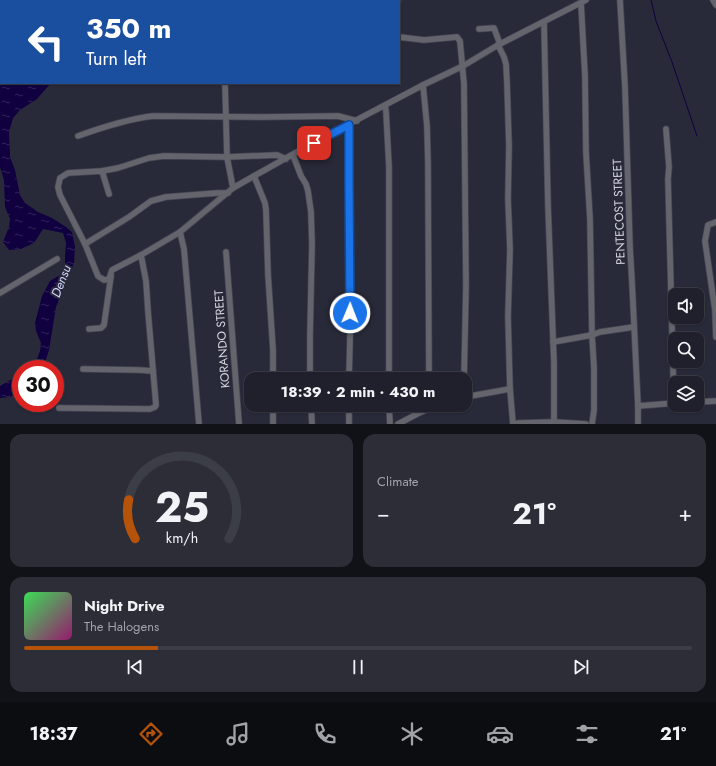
<!DOCTYPE html>
<meta charset="utf-8">
<style>
body{margin:0;font-family:Jost,sans-serif;background:#2c2d37;color:#f1f3f6;height:100vh;display:flex;flex-direction:column;font-size:15px;white-space:nowrap}
*{box-sizing:border-box;margin:0}
p{font-size:13px;color:#a1a3a9}
.icon{flex:none;width:22px;height:22px;fill:none;stroke:currentColor;stroke-width:2;stroke-linecap:round;stroke-linejoin:round}
.map{position:relative;height:424px;overflow:hidden}
.side{display:flex;flex-direction:column;gap:10px;padding:10px;background:#111218;flex:1}
.side>*{flex:none}
.guide{position:absolute;left:0px;top:0px;width:400px;height:84px;box-shadow:0 1px 3px #0004,0 0 0 1px #3c3e47;background:#1a4fa0;color:#fff;overflow:hidden}
.buttons{position:absolute;left:668px;top:288px;display:grid;gap:8px}
.buttons a{display:grid;place-items:center;width:36px;height:36px;border-radius:8px;background:#1f202b;box-shadow:0 1px 3px #0004,0 0 0 1px #3c3e47;font-size:20px}
.speed{position:absolute;left:12px;top:360px;display:flex;gap:8px;font-size:20px;font-weight:700;text-align:center}
.speed>*{display:grid;place-content:center;width:52px;height:52px;border-radius:50%;background:#1f202b;box-shadow:0 1px 3px #0004,0 0 0 1px #3c3e47;line-height:1}
.speed .limit{border:6px solid #d22;background:#fff;color:#111}
.pin{position:absolute;display:grid;place-items:center;width:34px;height:34px;color:#fff;margin:-17px;border-radius:8px;box-shadow:0 2px 6px #0006}
.me{position:absolute;width:44px;margin:-22px;rotate:1deg;stroke-linejoin:round;filter:drop-shadow(0 0 3px #0008)}
.turn{display:flex;align-items:center;gap:14px;height:84px;padding:0 20px;font-size:18px}
.turn .icon{width:52px;height:52px;stroke-width:2.5}
.turn b{display:block;font-size:28px;line-height:34px}
.big{font-size:30px;font-weight:700;line-height:1.1}
.side .widget{flex:1;display:flex;flex-direction:column;justify-content:center;gap:6px;min-width:0;padding:0 14px;border-radius:12px;background:#2c2d37}
.side .dial{align-items:center;gap:0}
.dial svg{height:104px;overflow:visible;fill:none;stroke:#3c3e47;stroke-width:7;stroke-linecap:round;text-anchor:middle}
.dial text{fill:#f1f3f6;stroke:none}
.song{display:flex;align-items:center;gap:12px}
.cover{width:48px;height:48px;border-radius:6px;background:linear-gradient(135deg,hsl(130 70% 55%),hsl(320 70% 35%))}
.played{height:4px;border-radius:2px;background:linear-gradient(90deg,#b45309 20%,#3c3e47 20%)}
.keys{display:flex;justify-content:space-around;direction:ltr}
.heat{display:flex;justify-content:space-between;align-items:center;font-size:22px;direction:ltr}
.side .tiles{flex:1;display:grid;gap:10px;grid-template-columns:1fr 1fr}
.widget:last-child{grid-column:span 2}
.trip{position:absolute;left:244px;top:372px;width:228px;height:40px;border-radius:12px;background:#1f202b;box-shadow:0 1px 3px #0004,0 0 0 1px #3c3e47;font-weight:700;line-height:40px;text-align:center}
.menu{display:flex;height:64px;justify-content:space-around;align-items:center;background:#0c0d11;color:#a1a3a9}
.menu .icon{width:28px;height:28px}
.menu .active{color:#b45309}
.menu b{font-size:18px;color:#f1f3f6}
.map>svg:first-child{display:block}
.water{fill:url(#water-ripples)}
.lines{fill:none;stroke-linecap:round;stroke-linejoin:round}
.stream{stroke:#100040;stroke-width:1}
.minor-casing{stroke:#444553;stroke-width:7}
.minor{stroke:#63646c;stroke-width:5.5}
.route-casing{stroke:#114b97;stroke-width:10}
.route{stroke:#1a73e8;stroke-width:7}
.labels{text-anchor:middle;dominant-baseline:central;stroke-width:4;stroke-linejoin:round;paint-order:stroke}
.street-label{font-size:12px;fill:#d3d4de;stroke:#292a39}
.water-label{font-size:13px;font-style:italic;fill:#d3d6ff;stroke:#292a39}
</style>
<div class="map">
<svg width="716" height="424" viewBox="0 0 716 424">
<defs>
<pattern id="water-ripples" width="26" height="14" patternUnits="userSpaceOnUse"><rect width="26" height="14" fill="#100040"/><path d="M2 4q2-2 4 0t4 0M15 11q2-2 4 0t4 0" fill="none" stroke="#32245b"/></pattern>
</defs>
<rect width="100%" height="100%" fill="#292a39"/>
<!-- water -->
<g class="water">
<polygon points="2,83 51,83 37,99 20,110 13,118 9,132 10,157 15,170 20,195 25,203 38,212 52,218 66,227 72,232 75,247 74,263 56,307 49,350 43,369 28,369 37,359 40,351 41,343 36,331 35,323 42,296 50,281 62,274 65,268 65,256 66,243 63,233 43,229 34,243 21,249 9,250 3,242 9,227 10,219 5,207 4,180 0,167 0,86"/>
<polygon points="21,374 21,391 10,397 0,398 0,386"/>
</g>
<g class="lines">
<!-- stream -->
<polyline class="stream" points="651,0 656,21 672,62 697,136"/>
<!-- minor casing -->
<g class="minor-casing">
<g id="minor">
<polyline points="620,0 625,87 630,248 632,282 638,406 638,424"/>
<polyline points="713,0 716,5"/>
<polyline points="90,1 90,0"/>
<polyline points="257,1 269,0"/>
<polyline points="398,1 398,0"/>
<polyline points="581,3 585,76 586,152 590,219 592,335 594,368 594,410 592,424"/>
<polyline points="544,22 548,206 554,363 554,422"/>
<polyline points="479,29 494,28 500,44"/>
<polyline points="399,37 424,40 457,37 460,41 464,84 466,286 464,379"/>
<polyline points="498,45 504,57 506,64 507,83 509,146 508,199 510,249 508,317 510,389 513,424"/>
<polyline points="225,83 227,157 233,188"/>
<polyline points="423,85 427,126 428,164 429,379"/>
<polyline points="385,106 386,111 389,167 389,379"/>
<polyline points="666,129 669,167 668,179 674,403"/>
<path d="M78,136C103,127 127,119 153,116L264,117L338,116L357,121"/>
<polyline points="293,155 301,176 306,184 308,191 311,212 312,244 310,336 310,379"/>
<polyline points="286,159 277,155 227,157 164,156 149,158 118,168 102,171 68,173 60,178 58,187 60,195 85,244 98,276 104,280 109,279 112,270 141,255 180,232 233,188 254,176 313,143 423,85 463,66 498,45 586,0"/>
<polyline points="102,171 109,194"/>
<polyline points="254,176 265,203 266,210 268,274 273,350 273,379"/>
<polyline points="716,222 708,225 705,241 715,310 716,337"/>
<polyline points="180,232 184,249 199,424"/>
<polyline points="85,244 129,217 151,201 166,197 217,193 228,193"/>
<polyline points="226,252 239,424"/>
<polyline points="0,293 57,259"/>
<polyline points="89,329 101,328 104,325 111,276"/>
<polyline points="553,342 592,335 600,332 634,327"/>
<polyline points="83,369 139,370 153,371"/>
<polyline points="349,379 351,298 349,181 349,125"/>
<polyline points="465,397 510,389"/>
<polyline points="697,402 716,401"/>
<polyline points="311,405 312,424"/>
<polyline points="389,405 390,424"/>
<polyline points="638,406 675,403"/>
<polyline points="59,408 150,409 155,407 156,405 148,311 146,281 141,255"/>
<polyline points="273,424 273,405"/>
<polyline points="349,424 349,405"/>
<polyline points="398,424 419,413 437,405"/>
<polyline points="513,424 519,423 554,422 586,424"/>
</g>
</g>
<!-- minor -->
<use href="#minor" class="minor"/>
</g>
<g class="lines">
<!-- route casing -->
<g class="route-casing">
<polyline id="route" points="314,143 349,125 349,181 350,313"/>
</g>
<!-- route -->
<use href="#route" class="route"/>
</g>
<g class="labels">
<!-- street labels -->
<g class="street-label">
<text transform="translate(619 212) rotate(-92)">PENTECOST STREET</text>
<text transform="translate(222 339) rotate(-94)">KORANDO STREET</text>
</g>
<!-- water labels -->
<g class="water-label">
<text transform="translate(61 281) rotate(-69)">Densu</text>
</g>
</g>
</svg>
<div class="buttons">
<a><svg class="icon" aria-label="sound" viewBox="0 0 24 24"><path d="M4 9h4l5-4v14l-5-4H4zM17 9q2 3 0 6"/></svg></a>
<a><svg class="icon" aria-label="search" viewBox="0 0 24 24"><circle cx="10" cy="10" r="6"/><path d="M15 15l6 6"/></svg></a>
<a><svg class="icon" aria-label="layers" viewBox="0 0 24 24"><path d="M12 4l9 5-9 5-9-5zM3 14l9 5 9-5"/></svg></a>
</div>
<div class="speed"><div class="limit">30</div></div>
<div class="pin" style="left:314px;top:143px;background:#d93025"><svg class="icon" aria-label="arrive" viewBox="0 0 24 24"><path d="M6 21V4h12l-3 4 3 4H6"/></svg></div>
<svg class="me" style="left:350px;top:313px" viewBox="-20 -20 40 40"><circle r="17" fill="#1a73e8" stroke="#fff" stroke-width="3"/><path d="M0-11L8 9 0 5-8 9z" fill="#fff"/></svg>
<div class="trip">18:39 · 2 min · 430 m</div>
<div class="guide">
<div class="turn"><svg class="icon" aria-label="left" viewBox="0 0 24 24"><path d="M17 20v-9H6M10 6l-5 5 5 5"/></svg><div><b>350 m</b>Turn left</div></div>
</div>
</div>
<section class="side">
<div class="tiles">
<div class="widget dial"><svg viewBox="0 0 100 80">
<path d="M14 69A42 42 0 1 1 86 69"/>
<path d="M14 69A42 42 0 0 1 9 39" stroke="#b45309"/>
<text x="50" y="56" font-size="32" font-weight="700">25</text>
<text x="50" y="72" font-size="11">km/h</text>
</svg></div>
<div class="widget"><p>Climate</p>
<div class="heat"><a>−</a><b class="big">21°</b><a>+</a></div>
</div>
<div class="widget">
<div class="song"><i class="cover"></i><div><b>Night Drive</b><p>The Halogens</p></div></div>
<div class="played"></div>
<div class="keys"><svg class="icon" aria-label="previous" viewBox="0 0 24 24"><path d="M18 5L8 12l10 7zM5 5v14"/></svg><svg class="icon" aria-label="pause" viewBox="0 0 24 24"><path d="M8 5v14M16 5v14"/></svg><svg class="icon" aria-label="next" viewBox="0 0 24 24"><path d="M6 5l10 7-10 7zM19 5v14"/></svg></div>
</div>
</div>
</section>
<nav class="menu">
<b>18:37</b>
<svg class="icon active" aria-label="directions" viewBox="0 0 24 24"><path d="M12 3l9 9-9 9-9-9zM9 14v-3h6M13 9l2 2-2 2"/></svg>
<svg class="icon" aria-label="music" viewBox="0 0 24 24"><path d="M9 18V5l10-2v13"/><circle cx="6" cy="18" r="3"/><circle cx="16" cy="16" r="3"/></svg>
<svg class="icon" aria-label="phone" viewBox="0 0 24 24"><path d="M5 4h4l2 5-3 2q2 4 5 5l2-3 5 2v4C11 20 4 13 5 4z"/></svg>
<svg class="icon" aria-label="climate" viewBox="0 0 24 24"><path d="M12 3v18M4 7l16 10M4 17L20 7"/></svg>
<svg class="icon" aria-label="car" viewBox="0 0 24 24"><path d="M5 17H2v-5l4-1 3-4h7l3 4 3 1v5h-3M9 17h6M6 11h13"/><circle cx="7" cy="17" r="2"/><circle cx="17" cy="17" r="2"/></svg>
<svg class="icon" aria-label="filters" viewBox="0 0 24 24"><path d="M4 7h16M4 17h16"/><circle cx="9" cy="7" r="2"/><circle cx="15" cy="17" r="2"/></svg>
<b>21°</b>
</nav>
